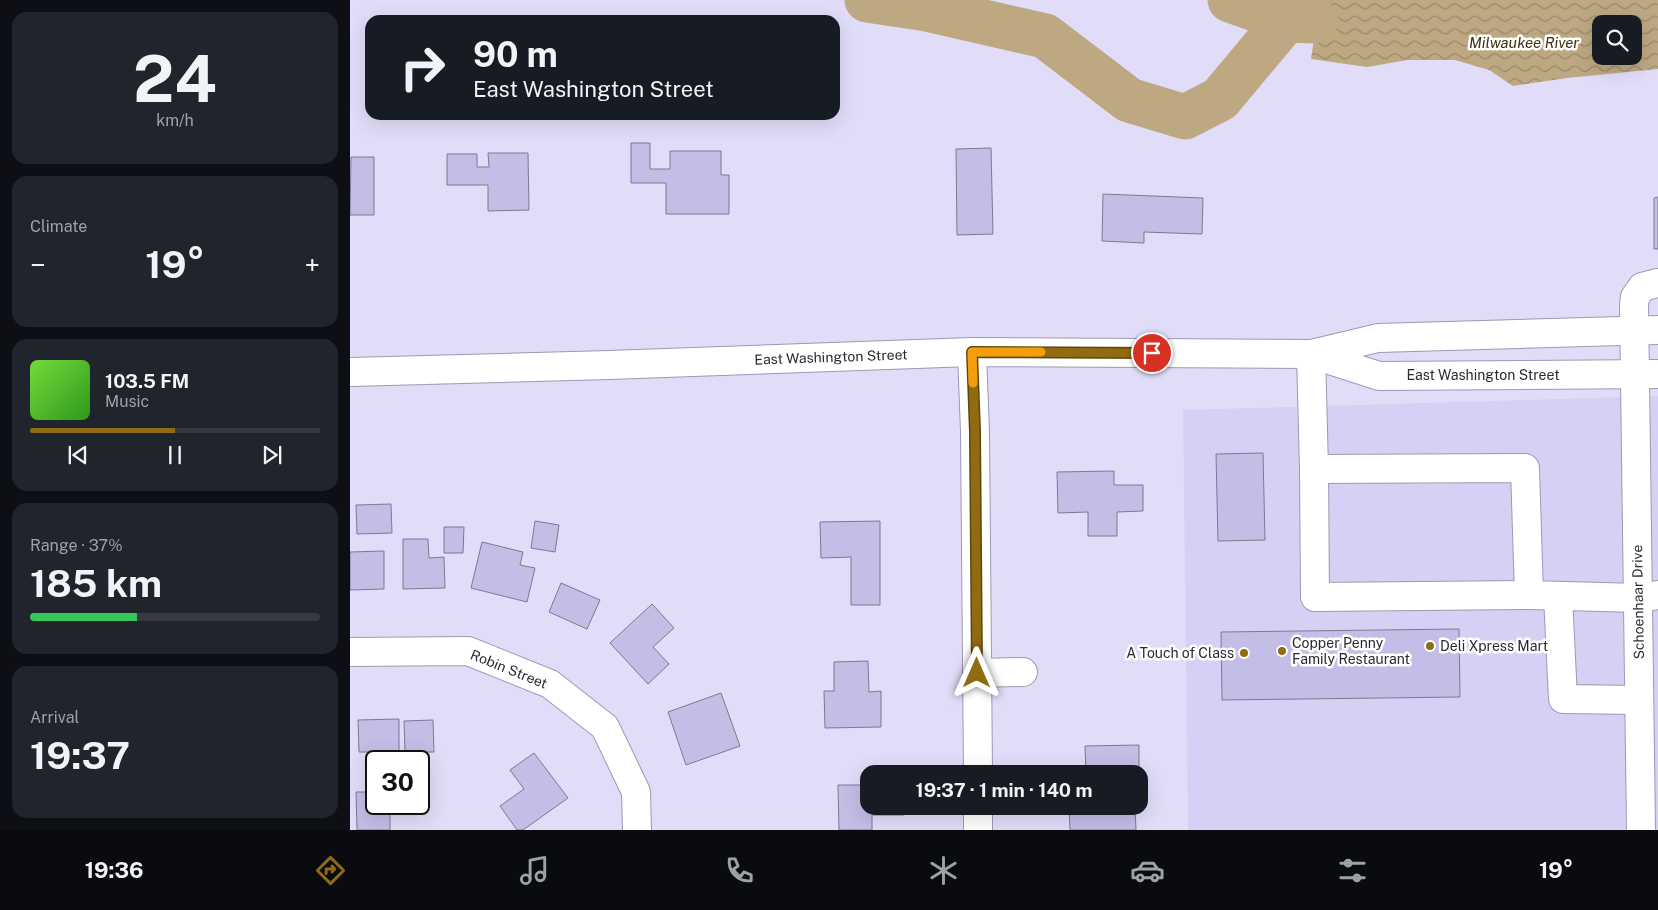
<!DOCTYPE html>
<meta charset="utf-8">
<style>
body{margin:0;font-family:"Public Sans",sans-serif;background:#20242c;color:#f1f3f6;height:100vh;display:flex;flex-direction:column;font-size:19px;white-space:nowrap}
*{box-sizing:border-box;margin:0}
p{font-size:16px;color:#9ea1a6}
.icon{flex:none;width:28px;height:28px;fill:none;stroke:currentColor;stroke-width:2;stroke-linecap:round;stroke-linejoin:round}
.map{position:relative;flex:1;overflow:hidden}
.sheet{display:flex;flex-direction:column;gap:12px;padding:12px;background:#0d0f14;width:350px}
.sheet>*{flex:none}
.guide{position:absolute;left:15px;top:15px;width:475px;height:105px;border-radius:15px;box-shadow:0 5px 20px #0002;background:#171b24;color:#f1f3f6;overflow:hidden}
.fabs{position:absolute;left:1242px;top:15px;display:grid;gap:10px}
.fabs a{display:grid;place-items:center;width:50px;height:50px;border-radius:10px;background:#171b24;box-shadow:0 5px 20px #0002;font-size:25px}
.speed{position:absolute;left:15px;top:750px;display:flex;gap:10px;font-size:25px;font-weight:700;text-align:center}
.speed>*{display:grid;place-content:center;width:65px;height:65px;border-radius:50%;background:#171b24;box-shadow:0 5px 20px #0002;line-height:1}
.speed .limit{border:2px solid #111;border-radius:8px;background:#fff;color:#111}
.pin{position:absolute;display:grid;place-items:center;width:42px;height:42px;color:#fff;margin:-21px;border:2px solid #fff;border-radius:50%;box-shadow:0 1px 5px #0007}
.me{position:absolute;width:55px;margin:-28px;rotate:0deg;stroke-linejoin:round;filter:drop-shadow(0 0 4px #0008)}
.turn{display:flex;align-items:center;gap:18px;height:105px;padding:0 25px;font-size:22px}
.turn .icon{width:65px;height:65px;stroke-width:2.5}
.turn b{display:block;font-size:35px;line-height:42px}
.big{font-size:38px;font-weight:700;line-height:1.1}
.sheet .widget{flex:1;display:flex;flex-direction:column;justify-content:center;gap:8px;min-width:0;padding:0 18px;border-radius:15px;background:#20242c}
.sheet .dial{align-items:center;gap:0}
.dial b{font-size:65px;line-height:1}
.song{display:flex;align-items:center;gap:15px}
.cover{width:60px;height:60px;border-radius:8px;background:linear-gradient(135deg,hsl(100 70% 55%),hsl(110 70% 35%))}
.played{height:5px;border-radius:2px;background:linear-gradient(90deg,#916b12 50%,#363941 50%)}
.keys{display:flex;justify-content:space-around;direction:ltr}
.heat{display:flex;justify-content:space-between;align-items:center;font-size:28px;direction:ltr}
.charge{height:8px;border-radius:4px;background:linear-gradient(90deg,#34c759 37%,#363941 0)}
.trip{position:absolute;left:510px;top:765px;width:288px;height:50px;border-radius:15px;background:#171b24;box-shadow:0 5px 20px #0002;font-weight:700;line-height:50px;text-align:center}
.menu{display:flex;height:80px;justify-content:space-around;align-items:center;background:#090b0e;color:#9ea1a6}
.menu .icon{width:35px;height:35px}
.menu .current{color:#916b12}
.menu b{font-size:22px;color:#f1f3f6}
main{display:flex;flex:1;min-height:0}
.map>svg:first-child{display:block}
.built{fill:#d6d1f4}
.water{fill:url(#water-waves);fill-rule:evenodd}
.lines{fill:none;stroke-linecap:round;stroke-linejoin:round}
.river{stroke:#bda882;stroke-width:45}
.building{fill:#c4bde6;stroke:#7d7992}
.minor-casing{stroke:#9c99b3;stroke-width:30}
.major-casing{stroke:#9c99b3;stroke-width:30}
.minor{stroke:#fff;stroke-width:28}
.major{stroke:#fff;stroke-width:28}
.route-casing{stroke:#5e460c;stroke-width:12}
.route{stroke:#916b12;stroke-width:9}
.slow{stroke:#f59e0b;stroke-width:9}
.poi-dot{fill:#916b12;stroke:#fff;stroke-width:2}
.labels{text-anchor:middle;dominant-baseline:central;stroke-width:5;stroke-linejoin:round;paint-order:stroke}
.street-label{font-size:14px;fill:#2a2933;stroke:#fff}
.poi-label{font-size:14px;fill:#2a2933;stroke:#fff;text-anchor:start}
.water-label{font-size:15px;font-style:italic;fill:#3e2e0e;stroke:#fff}
</style>
<main>
<section class="sheet">
<div class="widget dial"><b>24</b><p>km/h</p></div>
<div class="widget"><p>Climate</p>
<div class="heat"><a>−</a><b class="big">19°</b><a>+</a></div>
</div>
<div class="widget">
<div class="song"><i class="cover"></i><div><b>103.5 FM</b><p>Music</p></div></div>
<div class="played"></div>
<div class="keys"><svg class="icon" aria-label="previous" viewBox="0 0 24 24"><path d="M18 5L8 12l10 7zM5 5v14"/></svg><svg class="icon" aria-label="pause" viewBox="0 0 24 24"><path d="M8 5v14M16 5v14"/></svg><svg class="icon" aria-label="next" viewBox="0 0 24 24"><path d="M6 5l10 7-10 7zM19 5v14"/></svg></div>
</div>
<div class="widget"><p>Range · 37%</p><b class="big">185 km</b><div class="charge"></div></div>
<div class="widget"><p>Arrival</p><b class="big">19:37</b></div>
</section>
<div class="map">
<svg width="1308" height="830" viewBox="0 0 1308 830">
<defs>
<pattern id="water-waves" width="16" height="10" patternUnits="userSpaceOnUse" patternTransform="scale(1.25)"><rect width="16" height="10" fill="#bda882"/><path d="M0 5q4-4 8 0t8 0" fill="none" stroke="#9a896b"/></pattern>
</defs>
<rect width="100%" height="100%" fill="#e1ddf9"/>
<!-- built -->
<polygon class="built" points="1308,396 1308,830 838,830 833,410"/>
<!-- water -->
<path class="water" d="M970,0H1308V69L1217,78L1163,86L1139,70L1105,60H1058L1017,67L961,59ZM1251,24H1284V56H1251Z"/>
<g class="lines">
<!-- river -->
<g class="river">
<polyline points="517,0 577,9 695,36 779,100 835,117 870,99 936,20"/>
<polyline points="880,0 936,20 965,21"/>
</g>
</g>
<!-- building -->
<g class="building">
<polygon points="281,143 300,143 300,169 320,169 320,151 371,151 371,175 379,175 379,214 316,214 316,183 281,183"/>
<polygon points="641,148 643,234 607,235 606,149"/>
<polygon points="138,153 178,153 179,210 138,211 138,185 97,185 97,154 127,154 127,167 139,167"/>
<polygon points="1,157 24,157 24,215 0,215"/>
<polygon points="753,194 853,198 852,234 794,232 794,243 752,241"/>
<polygon points="1308,197 1308,249 1304,249 1304,198"/>
<polygon points="913,453 915,540 868,541 866,454"/>
<polygon points="764,471 764,485 793,485 793,511 767,512 767,536 738,536 738,512 708,513 707,472"/>
<polygon points="41,504 42,533 7,534 6,505"/>
<polygon points="185,521 209,525 205,552 181,548"/>
<polygon points="530,521 530,605 501,605 501,557 471,558 470,522"/>
<polygon points="94,527 114,527 113,553 94,553"/>
<polygon points="53,539 78,539 79,558 94,557 95,588 53,589"/>
<polygon points="132,542 173,552 170,565 185,568 177,602 121,588"/>
<polygon points="34,551 34,589 0,590 0,552"/>
<polygon points="211,583 250,600 237,629 199,612"/>
<polygon points="302,604 324,628 303,647 319,664 298,684 260,643"/>
<polygon points="1109,629 1110,697 872,700 871,632"/>
<polygon points="518,661 519,692 531,691 531,727 475,728 474,691 484,691 484,662"/>
<polygon points="371,693 390,746 336,765 318,712"/>
<polygon points="49,719 49,761 29,761 29,752 9,752 8,720"/>
<polygon points="83,720 84,752 55,752 54,721"/>
<polygon points="789,745 789,770 785,770 785,774 736,774 735,746"/>
<polygon points="184,753 218,798 173,830 167,830 150,806 174,789 160,770"/>
<polygon points="488,785 519,785 519,806 554,806 554,815 522,815 522,830 489,830"/>
<polygon points="6,792 26,792 26,804 40,804 40,830 7,830"/>
<polygon points="719,806 785,806 786,830 720,830"/>
</g>
<g class="lines">
<!-- minor casing -->
<g class="minor-casing">
<g id="minor">
<polyline points="622,352 625,432 628,774"/>
<polyline points="961,354 964,469 1175,468 1179,595 1288,598 1308,595"/>
<polyline points="964,469 965,597 1179,595"/>
<polyline points="1208,596 1213,699 1289,700"/>
<polyline points="0,652 118,651 200,684 255,727 286,792 287,830"/>
<polyline points="627,673 673,672"/>
<polyline points="628,806 628,830"/>
<polyline points="1291,830 1284,305 1285,297 1292,287 1307,283"/>
</g>
</g>
<!-- major casing -->
<g class="major-casing">
<g id="major">
<polyline points="961,354 1029,376 1308,374"/>
<polyline points="0,372 259,365 622,352 961,354 1028,338 1308,330"/>
</g>
</g>
<!-- minor -->
<use href="#minor" class="minor"/>
<!-- major -->
<use href="#major" class="major"/>
</g>
<g class="lines">
<!-- route casing -->
<g class="route-casing">
<polyline id="route" points="627,673 625,432 622,352 802,353"/>
</g>
<!-- route -->
<use href="#route" class="route"/>
<!-- slow -->
<polyline class="slow" points="623,383 622,352 691,352"/>
</g>
<!-- markers -->
<g class="poi-dot">
<circle cx="1080" cy="646" r="5"/>
<circle cx="932" cy="651" r="5"/>
<circle cx="894" cy="653" r="5"/>
</g>
<g class="labels">
<!-- street labels -->
<g class="street-label">
<text transform="translate(481 357) rotate(-2)">East Washington Street</text>
<text x="1133" y="375">East Washington Street</text>
<text transform="translate(1288 602) rotate(-91)">Schoenhaar Drive</text>
<text transform="translate(159 669) rotate(22)">Robin Street</text>
</g>
<!-- poi labels -->
<g class="poi-label">
<text x="942" y="643">Copper Penny<tspan x="942" dy="16">Family Restaurant</tspan></text>
<text x="1090" y="646">Deli Xpress Mart</text>
<text x="884" y="653" text-anchor="end">A Touch of Class</text>
</g>
<!-- water labels -->
<g class="water-label">
<text x="1174" y="42">Milwaukee River</text>
</g>
</g>
</svg>
<div class="fabs">
<a><svg class="icon" aria-label="search" viewBox="0 0 24 24"><circle cx="10" cy="10" r="6"/><path d="M15 15l6 6"/></svg></a>
</div>
<div class="speed"><div class="limit">30</div></div>
<div class="pin" style="left:802px;top:353px;background:#d93025"><svg class="icon" aria-label="arrive" viewBox="0 0 24 24"><path d="M6 21V4h12l-3 4 3 4H6"/></svg></div>
<svg class="me" style="left:627px;top:673px" viewBox="-20 -20 40 40"><path d="M0-17L14 15 0 8-14 15z" fill="#916b12" stroke="#fff" stroke-width="4"/></svg>
<div class="trip">19:37 · 1 min · 140 m</div>
<div class="guide">
<div class="turn"><svg class="icon" aria-label="right" viewBox="0 0 24 24"><path d="M7 20v-9h11M14 6l5 5-5 5"/></svg><div><b>90 m</b>East Washington Street</div></div>
</div>
</div>
</main>
<nav class="menu">
<b>19:36</b>
<svg class="icon current" aria-label="directions" viewBox="0 0 24 24"><path d="M12 3l9 9-9 9-9-9zM9 14v-3h6M13 9l2 2-2 2"/></svg>
<svg class="icon" aria-label="music" viewBox="0 0 24 24"><path d="M9 18V5l10-2v13"/><circle cx="6" cy="18" r="3"/><circle cx="16" cy="16" r="3"/></svg>
<svg class="icon" aria-label="phone" viewBox="0 0 24 24"><path d="M5 4h4l2 5-3 2q2 4 5 5l2-3 5 2v4C11 20 4 13 5 4z"/></svg>
<svg class="icon" aria-label="climate" viewBox="0 0 24 24"><path d="M12 3v18M4 7l16 10M4 17L20 7"/></svg>
<svg class="icon" aria-label="car" viewBox="0 0 24 24"><path d="M5 17H2v-5l4-1 3-4h7l3 4 3 1v5h-3M9 17h6M6 11h13"/><circle cx="7" cy="17" r="2"/><circle cx="17" cy="17" r="2"/></svg>
<svg class="icon" aria-label="filters" viewBox="0 0 24 24"><path d="M4 7h16M4 17h16"/><circle cx="9" cy="7" r="2"/><circle cx="15" cy="17" r="2"/></svg>
<b>19°</b>
</nav>
